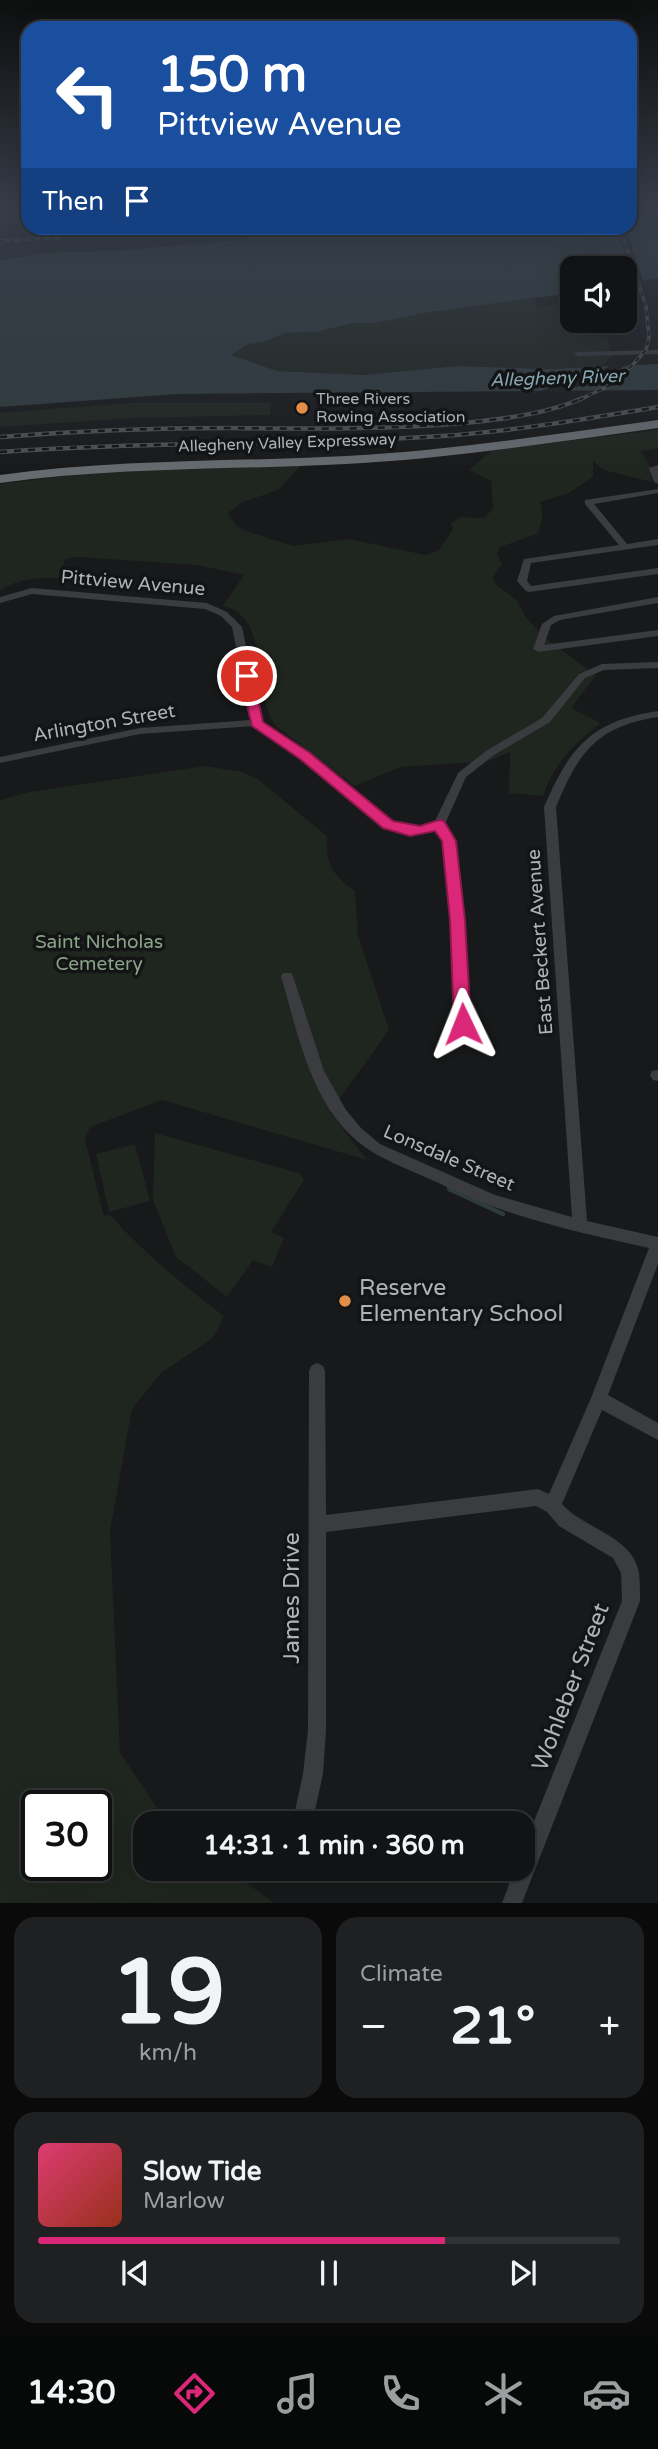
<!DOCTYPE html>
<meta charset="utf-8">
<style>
body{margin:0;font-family:"Varela Round",sans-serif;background:#1f2022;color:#f1f3f6;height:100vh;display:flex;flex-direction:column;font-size:26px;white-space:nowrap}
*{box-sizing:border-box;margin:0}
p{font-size:23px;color:#9c9ea0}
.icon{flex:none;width:38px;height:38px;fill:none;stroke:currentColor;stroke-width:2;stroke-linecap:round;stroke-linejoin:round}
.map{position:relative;height:1903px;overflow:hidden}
.sheet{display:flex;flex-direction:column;gap:14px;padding:14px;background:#0a0a0b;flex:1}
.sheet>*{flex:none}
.hud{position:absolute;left:21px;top:21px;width:616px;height:214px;border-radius:21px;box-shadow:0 7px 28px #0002,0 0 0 2px #313234;background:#1a4fa0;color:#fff;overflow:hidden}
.tools{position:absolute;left:560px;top:256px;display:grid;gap:14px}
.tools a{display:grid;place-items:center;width:77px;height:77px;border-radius:14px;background:#121314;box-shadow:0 7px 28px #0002,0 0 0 2px #313234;font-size:35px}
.speed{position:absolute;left:21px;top:1790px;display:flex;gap:14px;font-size:35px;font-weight:700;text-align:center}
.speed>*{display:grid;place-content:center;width:91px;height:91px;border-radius:50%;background:#121314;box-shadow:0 7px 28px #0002,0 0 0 2px #313234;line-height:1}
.speed .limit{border:4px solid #111;border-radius:10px;background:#fff;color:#111}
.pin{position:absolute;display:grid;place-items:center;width:60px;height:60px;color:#fff;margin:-30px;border:4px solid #fff;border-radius:50%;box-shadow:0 2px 7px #0007}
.me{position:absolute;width:77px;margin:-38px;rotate:358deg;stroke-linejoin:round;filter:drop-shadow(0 0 5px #0008)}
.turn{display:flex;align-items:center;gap:24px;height:147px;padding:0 21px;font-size:32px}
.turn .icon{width:91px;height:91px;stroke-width:2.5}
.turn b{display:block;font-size:49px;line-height:60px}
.then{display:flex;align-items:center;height:66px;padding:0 21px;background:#0003;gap:14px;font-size:26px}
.big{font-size:52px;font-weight:700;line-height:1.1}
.sheet .card{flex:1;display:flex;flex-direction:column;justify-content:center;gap:10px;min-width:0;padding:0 24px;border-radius:21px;background:#1f2022}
.sheet .dial{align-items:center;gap:0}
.dial b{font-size:91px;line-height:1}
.song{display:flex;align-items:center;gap:21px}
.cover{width:84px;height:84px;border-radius:10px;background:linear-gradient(135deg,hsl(340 70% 55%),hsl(10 70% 35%))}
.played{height:7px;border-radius:4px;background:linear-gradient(90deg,#db2777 70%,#313234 70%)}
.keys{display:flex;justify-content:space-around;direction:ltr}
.heat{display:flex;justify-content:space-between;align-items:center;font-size:38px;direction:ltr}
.sheet .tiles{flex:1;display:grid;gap:14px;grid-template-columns:1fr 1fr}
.card:last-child{grid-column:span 2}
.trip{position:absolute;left:133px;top:1811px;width:402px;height:70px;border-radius:21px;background:#121314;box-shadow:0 7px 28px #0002,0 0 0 2px #313234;font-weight:700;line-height:70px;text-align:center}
.dock{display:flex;height:112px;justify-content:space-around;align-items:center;background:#070808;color:#9c9ea0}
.dock .icon{width:49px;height:49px}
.dock .current{color:#db2777}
.dock b{font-size:32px;color:#f1f3f6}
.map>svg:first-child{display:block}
.green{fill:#1f251f;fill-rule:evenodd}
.water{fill:#2f3a3d}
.pier{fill:#18191a}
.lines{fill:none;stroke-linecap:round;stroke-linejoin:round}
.stream{stroke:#2f3a3d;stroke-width:4.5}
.street{fill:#3a3c3f;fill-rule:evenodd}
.highway{fill:#666b70;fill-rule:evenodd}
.rail-far1-casing{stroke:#4d5054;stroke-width:3.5}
.rail-casing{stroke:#4d5054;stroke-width:4.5}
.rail-far1{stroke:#131415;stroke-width:2;stroke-dasharray:5;stroke-linecap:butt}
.rail{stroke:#131415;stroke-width:2.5;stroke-dasharray:7;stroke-linecap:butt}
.route{fill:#db2777;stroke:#8e194d;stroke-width:2}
.poi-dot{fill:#e38e48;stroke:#131415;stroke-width:2.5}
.labels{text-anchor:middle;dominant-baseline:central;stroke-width:7;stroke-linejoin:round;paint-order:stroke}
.far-poi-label{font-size:16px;fill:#acb3b9;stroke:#131415;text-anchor:start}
.far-street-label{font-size:16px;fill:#acb3b9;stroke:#131415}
.far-water-label{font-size:18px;font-style:italic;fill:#86a6b1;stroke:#131415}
.street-label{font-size:19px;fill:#acb3b9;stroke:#131415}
.park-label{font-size:19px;fill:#89a285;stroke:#131415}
.near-poi-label{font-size:23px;fill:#acb3b9;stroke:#131415;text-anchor:start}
.near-street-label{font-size:23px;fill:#acb3b9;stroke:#131415}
</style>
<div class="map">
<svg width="658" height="1903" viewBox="0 0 658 1903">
<rect width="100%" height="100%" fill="#18191a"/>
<!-- green -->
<g class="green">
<polygon points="535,298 537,309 568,301 567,334 608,337 612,356 602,366 548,369 457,366 364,375 277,371 231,355 248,344 285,333 316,332 353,323 375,323 430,312"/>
<polygon points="130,403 271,403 270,415 135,418 0,427 0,413"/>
<path d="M658,430V448L641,451L650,466L652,482L603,470L593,460V477L569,493L540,502C544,511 542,526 537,534L500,547L497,553L502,564L493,577L495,584L516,599L525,616L545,638L596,675L571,708L601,723C575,742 553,765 543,796L509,793L510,752L489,761L400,767L355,786L277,727C249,694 273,617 223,606L244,575L196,565L78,557L65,559L59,578C38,578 18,578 0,591V484L94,472L302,465L278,490L243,502L228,513L237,526L246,531L293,546L349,539L426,555L439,550L453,529L451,523L461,517L485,518L493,508L491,481L469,470L492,450Z"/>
<path d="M205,766L243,772L259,780L327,836C326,866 332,874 355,891L358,935L389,1030L330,1112L367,1160L162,1100L90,1127L85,1139L104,1216L110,1215C144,1253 183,1285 224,1316L213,1338L161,1373L132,1409L110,1531L120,1753L160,1812L173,1823L145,1824V1869H228L274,1903H0V800L29,792ZM37,1806H96V1866H37Z"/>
<polygon points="155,1133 299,1173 304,1180 271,1232 284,1238 272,1267 253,1260 227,1297 176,1257 153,1200"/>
<polygon points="135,1144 150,1201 109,1212 96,1154"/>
</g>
<!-- water -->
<polygon class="water" points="630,206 658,206 658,278 625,284 625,268 572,268 572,293 430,312 375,323 353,323 316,332 285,333 263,342 248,344 231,355 277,371 364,375 457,366 548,369 658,364 658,390 177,394 0,407 0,260 45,253 113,251 232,241 268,233 355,228 630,228"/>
<!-- pier -->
<g class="pier">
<polygon points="616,228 626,228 644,285 636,286"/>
<polygon points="633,361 617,370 623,371 556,394 520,395 540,391 600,371 618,362"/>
</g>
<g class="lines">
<!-- stream -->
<polyline class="stream" points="449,1189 503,1214"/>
<!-- street -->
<g class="street">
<polygon points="0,206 17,206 0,210"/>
<polygon points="658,350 658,354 578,356 574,354 578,352"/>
<polygon points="658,465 658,484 654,482 649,468"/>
<polygon points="658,489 658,493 594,504 627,544 658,539 658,545 531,563 527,581 531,586 658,568 658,574 529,592 526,591 517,581 524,559 619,545 585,504 585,500"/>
<path d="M32,588L207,603L227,612L242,627L262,722C278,733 296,743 311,756C333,773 374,816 397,824C409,828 423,826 435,821L458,773L486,751L542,718L579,674L602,664L658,662V668L604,670L585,678L550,722L494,755L466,777L445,824L455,841L464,920L469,1024L468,1028H458L457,1024L452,920L443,841L436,829L408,834L382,826L301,758L255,726L140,734L0,763V757L140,728L251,720L232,627L221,616L205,609L32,594L0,603V597Z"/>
<polygon points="658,597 658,603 560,620 551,625 544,645 658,630 658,636 538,652 533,649 542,624 554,616"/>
<path d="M658,711V717C597,726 578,753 556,807L587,1221L658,1237V1264L608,1395L658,1423V1440L602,1410L562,1504C584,1529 633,1536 639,1573C640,1582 640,1592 640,1601L522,1903H502L515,1869H523V1849L622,1601L621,1573L613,1558L559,1526L547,1512L536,1506L326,1532V1730L323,1774L312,1824H292L303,1774L308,1730L309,1371L311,1366L317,1363L323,1366L325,1371L326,1515L538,1489L549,1494L591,1398L649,1248C595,1236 540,1224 489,1205C467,1197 446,1186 425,1177C389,1161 362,1152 337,1120C306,1079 295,1024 281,976L283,973H291L293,976L324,1071L346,1110L361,1128L380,1144L495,1195L572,1217L544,807C570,747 591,721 658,711Z"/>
<polygon points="657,1070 658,1070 658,1081 653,1080 650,1075 652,1071"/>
</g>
<!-- highway -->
<path class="highway" d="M658,420V428C554,442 450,459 346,464C230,470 115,467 0,483V475C115,459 230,462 346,456C450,451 554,434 658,420Z"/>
<!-- rail-far1 casing -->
<g class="rail-far1-casing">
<g id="rail-far1">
<polyline points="0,241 216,228"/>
<polyline points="579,400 617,382 646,350 649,337 646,306 620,228"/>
</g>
</g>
<!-- rail casing -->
<g class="rail-casing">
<g id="rail">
<path d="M0,437C76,431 152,428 229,428C311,429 392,430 474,422C510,418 549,413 583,398"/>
<path d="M0,452C147,441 295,446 442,436C514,431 586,419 658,407"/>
</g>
</g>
<!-- rail-far1 -->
<use href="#rail-far1" class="rail-far1"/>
<!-- rail -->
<use href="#rail" class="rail"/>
</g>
<!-- sky -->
<linearGradient id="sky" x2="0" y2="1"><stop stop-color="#0d0e0e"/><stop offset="0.44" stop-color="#373e49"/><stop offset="1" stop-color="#373e49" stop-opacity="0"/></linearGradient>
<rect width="658" height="472" fill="url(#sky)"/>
<!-- route -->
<polygon class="route" points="247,672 253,676 263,722 310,753 393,821 420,826 439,820 444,821 456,841 465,920 471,1024 469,1029 457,1029 454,1024 450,920 442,841 435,831 410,836 383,828 300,759 252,726 240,676"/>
<!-- markers -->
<g class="poi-dot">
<circle cx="302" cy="408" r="7"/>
<circle cx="345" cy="1301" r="7"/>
</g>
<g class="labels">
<!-- far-poi labels -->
<g class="far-poi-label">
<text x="316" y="399">Three Rivers<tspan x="316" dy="18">Rowing Association</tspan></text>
</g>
<!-- far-street labels -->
<g class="far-street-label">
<text transform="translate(287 443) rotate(-2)">Allegheny Valley Expressway</text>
</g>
<!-- far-water labels -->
<g class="far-water-label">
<text transform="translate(557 378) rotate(-2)">Allegheny River</text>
</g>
<!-- street labels -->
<g class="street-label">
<text transform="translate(133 583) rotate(5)">Pittview Avenue</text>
<text transform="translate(104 723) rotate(-10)">Arlington Street</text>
<text transform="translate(540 942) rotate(-94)">East Beckert Avenue</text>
<text transform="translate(449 1158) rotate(23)">Lonsdale Street</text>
</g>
<!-- park labels -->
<g class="park-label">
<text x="99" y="942">Saint Nicholas<tspan x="99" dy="22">Cemetery</tspan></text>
</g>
<!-- near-poi labels -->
<g class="near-poi-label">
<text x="359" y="1288">Reserve<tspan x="359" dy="26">Elementary School</tspan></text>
</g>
<!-- near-street labels -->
<g class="near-street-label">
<text transform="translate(292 1598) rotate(-90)">James Drive</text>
<text transform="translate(571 1687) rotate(-69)">Wohleber Street</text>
</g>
</g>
</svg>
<div class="tools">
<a><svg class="icon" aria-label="sound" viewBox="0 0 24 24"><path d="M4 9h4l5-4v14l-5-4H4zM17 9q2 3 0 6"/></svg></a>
</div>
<div class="speed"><div class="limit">30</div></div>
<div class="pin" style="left:247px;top:676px;background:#d93025"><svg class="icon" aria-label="arrive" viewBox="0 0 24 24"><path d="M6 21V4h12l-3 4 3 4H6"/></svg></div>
<svg class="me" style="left:463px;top:1024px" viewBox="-20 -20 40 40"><path d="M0-17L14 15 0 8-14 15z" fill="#db2777" stroke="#fff" stroke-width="4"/></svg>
<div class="trip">14:31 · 1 min · 360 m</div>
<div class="hud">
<div class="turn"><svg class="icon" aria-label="left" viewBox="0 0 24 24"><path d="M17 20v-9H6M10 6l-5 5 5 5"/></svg><div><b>150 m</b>Pittview Avenue</div></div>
<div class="then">Then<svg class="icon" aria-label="arrive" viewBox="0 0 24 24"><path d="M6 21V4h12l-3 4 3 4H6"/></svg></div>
</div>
</div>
<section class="sheet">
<div class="tiles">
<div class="card dial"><b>19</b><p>km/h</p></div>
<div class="card"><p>Climate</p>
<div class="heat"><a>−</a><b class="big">21°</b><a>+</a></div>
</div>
<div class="card">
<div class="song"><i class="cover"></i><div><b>Slow Tide</b><p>Marlow</p></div></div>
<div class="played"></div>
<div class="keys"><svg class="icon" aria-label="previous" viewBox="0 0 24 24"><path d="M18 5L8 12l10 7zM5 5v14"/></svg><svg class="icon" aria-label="pause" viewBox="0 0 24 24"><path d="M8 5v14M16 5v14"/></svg><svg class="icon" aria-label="next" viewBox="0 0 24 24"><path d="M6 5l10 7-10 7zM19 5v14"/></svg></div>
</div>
</div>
</section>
<nav class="dock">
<b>14:30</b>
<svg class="icon current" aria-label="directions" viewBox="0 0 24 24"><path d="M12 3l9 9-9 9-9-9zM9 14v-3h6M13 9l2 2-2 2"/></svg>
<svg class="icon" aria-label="music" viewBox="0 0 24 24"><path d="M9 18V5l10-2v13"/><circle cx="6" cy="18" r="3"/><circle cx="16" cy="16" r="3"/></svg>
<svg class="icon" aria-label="phone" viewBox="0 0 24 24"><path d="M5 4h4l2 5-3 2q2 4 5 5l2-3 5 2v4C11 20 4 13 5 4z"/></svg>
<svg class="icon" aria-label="climate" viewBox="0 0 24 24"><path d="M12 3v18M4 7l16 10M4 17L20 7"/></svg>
<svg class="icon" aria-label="car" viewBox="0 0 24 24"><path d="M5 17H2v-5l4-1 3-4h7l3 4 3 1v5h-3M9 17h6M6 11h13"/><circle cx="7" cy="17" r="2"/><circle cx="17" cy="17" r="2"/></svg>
</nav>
